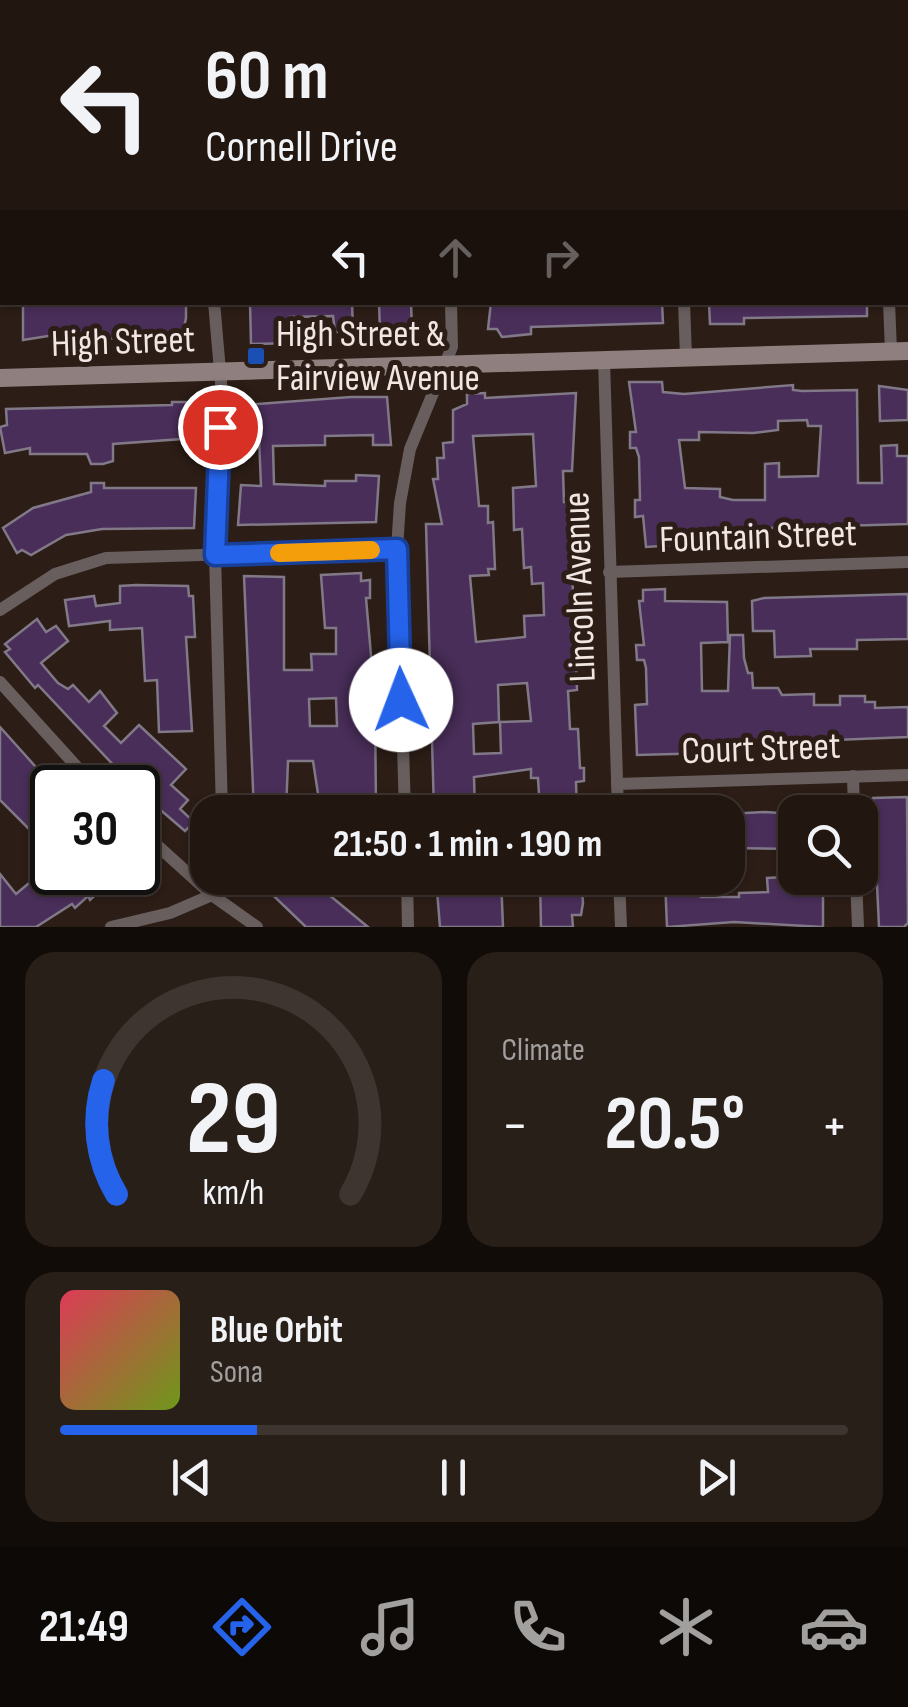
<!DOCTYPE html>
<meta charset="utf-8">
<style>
body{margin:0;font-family:"Sofia Sans Condensed",sans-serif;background:#291f19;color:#f1f3f6;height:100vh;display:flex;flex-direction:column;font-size:38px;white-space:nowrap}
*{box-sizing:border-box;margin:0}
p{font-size:32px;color:#a29f9f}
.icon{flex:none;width:55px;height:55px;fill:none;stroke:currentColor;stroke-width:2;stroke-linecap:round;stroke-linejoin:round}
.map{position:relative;height:927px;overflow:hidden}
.side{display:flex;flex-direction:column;gap:25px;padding:25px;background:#120c09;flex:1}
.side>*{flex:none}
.hud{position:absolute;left:0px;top:0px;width:910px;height:305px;box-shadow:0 2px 8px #0004,0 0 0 2px #3e3530;background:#211610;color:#f1f3f6;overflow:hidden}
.controls{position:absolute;left:778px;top:795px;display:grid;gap:20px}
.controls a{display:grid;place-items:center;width:100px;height:100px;border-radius:20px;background:#211610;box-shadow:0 2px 8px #0004,0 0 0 2px #3e3530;font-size:50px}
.speed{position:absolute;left:30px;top:765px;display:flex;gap:20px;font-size:50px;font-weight:700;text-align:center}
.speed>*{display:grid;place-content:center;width:130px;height:130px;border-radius:50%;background:#211610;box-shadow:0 2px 8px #0004,0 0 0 2px #3e3530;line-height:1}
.speed .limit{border:5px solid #111;border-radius:15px;background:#fff;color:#111}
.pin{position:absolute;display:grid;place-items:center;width:85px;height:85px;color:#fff;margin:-42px;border:5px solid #fff;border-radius:50%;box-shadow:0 2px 10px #0007}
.me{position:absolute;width:110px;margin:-55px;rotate:358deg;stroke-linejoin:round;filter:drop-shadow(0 0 8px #0008)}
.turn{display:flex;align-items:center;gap:35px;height:210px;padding:0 40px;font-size:45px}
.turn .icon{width:130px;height:130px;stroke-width:2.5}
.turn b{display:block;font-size:70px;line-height:85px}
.lanes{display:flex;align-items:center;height:95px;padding:0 40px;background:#0003;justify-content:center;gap:50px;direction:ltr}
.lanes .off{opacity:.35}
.big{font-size:75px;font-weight:700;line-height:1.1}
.side .tile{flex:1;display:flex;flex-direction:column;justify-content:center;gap:15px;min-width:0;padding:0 35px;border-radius:30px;background:#291f19}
.side .dial{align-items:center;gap:0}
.dial svg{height:260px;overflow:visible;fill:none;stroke:#3e3530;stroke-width:7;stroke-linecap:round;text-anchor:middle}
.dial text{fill:#f1f3f6;stroke:none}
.song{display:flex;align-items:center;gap:30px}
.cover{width:120px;height:120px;border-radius:15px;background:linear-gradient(135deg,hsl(350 70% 55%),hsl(80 70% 35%))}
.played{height:10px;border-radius:5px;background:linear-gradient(90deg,#2563eb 25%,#3e3530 25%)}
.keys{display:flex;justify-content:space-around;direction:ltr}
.heat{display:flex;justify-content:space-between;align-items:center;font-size:55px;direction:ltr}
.side .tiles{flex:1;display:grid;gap:25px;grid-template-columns:1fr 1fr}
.tile:last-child{grid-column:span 2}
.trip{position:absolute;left:190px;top:795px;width:555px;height:100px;border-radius:30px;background:#211610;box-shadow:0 2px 8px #0004,0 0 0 2px #3e3530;font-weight:700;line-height:100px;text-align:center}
.tab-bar{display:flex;height:160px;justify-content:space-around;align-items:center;background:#0d0906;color:#a29f9f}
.tab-bar .icon{width:70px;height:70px}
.tab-bar .on{color:#2563eb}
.tab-bar b{font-size:45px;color:#f1f3f6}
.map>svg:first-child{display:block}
.building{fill:#492e59;stroke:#817888;stroke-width:2.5;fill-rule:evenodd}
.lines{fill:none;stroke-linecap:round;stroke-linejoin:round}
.minor{stroke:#675e5d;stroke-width:12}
.secondary{stroke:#8f807f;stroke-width:18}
.route-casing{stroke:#184099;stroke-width:25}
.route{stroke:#2563eb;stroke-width:18}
.slow{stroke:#f59e0b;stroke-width:18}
.transit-dot{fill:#1a4fb4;stroke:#2c1d16;stroke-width:4}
.labels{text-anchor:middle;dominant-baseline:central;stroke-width:10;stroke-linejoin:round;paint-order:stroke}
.poi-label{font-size:38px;fill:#f1e6e2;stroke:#2c1d16;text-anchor:start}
.street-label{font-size:38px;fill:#f1e6e2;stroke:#2c1d16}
</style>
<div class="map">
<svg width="908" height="927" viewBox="0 0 908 927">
<rect width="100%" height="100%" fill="#2c1d16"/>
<!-- building -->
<g class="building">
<polygon points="23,302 186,302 186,318 183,332 159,332 159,337 79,340 79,335 48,336 23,340"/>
<polygon points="250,302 352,302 353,332 335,332 333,316 290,317 291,343 251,344"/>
<polygon points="379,302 411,302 412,331 380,332"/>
<polygon points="491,302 662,302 663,323 531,327 531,334 502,337 497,329 488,329"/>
<polygon points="867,302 867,316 744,318 744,324 710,324 709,303"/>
<path d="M629,382H662L663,392L684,394L793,385V390L802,391L857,390L858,483H882L881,446L897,445V456H908V524L707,530V543L646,547L643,516L635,517V500H640L639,457L636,448H630V432H636ZM807,420L808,426H821L818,476L779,477V463L765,464V500H733L720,497V489L685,488L679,440H699V432L753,433L778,430V421Z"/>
<polygon points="879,386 908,390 908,420 880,421"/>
<path d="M485,393V398L576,393L572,471H563L564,502H569L576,661L577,690L568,691L570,729H578L580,768H584V781L576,782L577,812L540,811L538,778H531V769L474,777L475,812H434L426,524H442L433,479H438L437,458H444L443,443L453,442V410L467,404V394ZM533,434L536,486L513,488L514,530L522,529L524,568L531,567L532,584L543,583L544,615L524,616L525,637L476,642L470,576L489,575L488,569H495L493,522L488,523V506H479L473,436ZM527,683L531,721L500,722L501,753L474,754L473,724L499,722L498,685Z"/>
<polygon points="351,397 387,397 391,445 373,445 373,435 325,436 325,445 273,446 274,484 325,486 325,481 356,481 356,475 379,476 376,522 238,525 241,485 261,486 259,438 244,437 245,405"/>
<polygon points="172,402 194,402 196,438 113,444 113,461 103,464 91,464 87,454 30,454 30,448 5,453 0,427 7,425 6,409 172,405"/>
<polygon points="91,483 104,483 104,488 196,488 194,528 102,529 66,535 31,555 22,550 17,553 3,528 33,508 91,492"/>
<path d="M361,573V581L370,580V598H366L375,701L376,812L320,807L313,761H288L286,812H254L244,576L284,577V670H312L311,654H336V628H325L321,575ZM336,698L337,726H310L309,699Z"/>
<polygon points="136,585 188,586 189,596 193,596 195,637 186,637 192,731 159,732 157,680 145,681 142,628 110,630 110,621 69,626 65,600 94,596 96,606 120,603 120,586"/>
<polygon points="665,589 665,601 727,602 728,642 701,643 702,691 728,691 730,635 743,635 744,658 748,673 752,673 753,688 778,688 782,695 814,694 814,705 840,705 840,696 865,696 865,702 875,702 875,708 908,707 908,737 711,745 712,753 637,755 635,705 647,704 646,668 644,660 637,660 636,645 644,645 639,601 643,601 643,590"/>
<polygon points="908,594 908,639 857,640 857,649 810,649 811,656 775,657 774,631 753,631 752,601 764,598"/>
<polygon points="37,619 46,632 56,626 68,641 41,663 58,683 68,689 73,685 89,702 100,691 117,713 104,726 121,743 139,725 186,769 171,785 188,800 180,809 194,822 185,831 135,788 38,685 35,688 5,652 10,649 5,644"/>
<polygon points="0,727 52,785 52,872 120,872 90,900 88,896 75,908 72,904 36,927 0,927 0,874 16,894 41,873 32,863 48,848 0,800"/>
<polygon points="907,797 908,923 904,927 879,927 873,798"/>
<polygon points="765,812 795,814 795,849 728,848 728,814"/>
<polygon points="786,877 786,886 823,884 823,927 734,922 667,927 665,879 700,878 701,897 739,897 739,893 768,892 767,878"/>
<polygon points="255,878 295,878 305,889 310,883 317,885 368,927 306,927"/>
<polygon points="436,878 501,878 503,927 440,927"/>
<polygon points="540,878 581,878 583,903 581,915 572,915 573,927 541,927"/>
</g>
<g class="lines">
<!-- minor -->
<g class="minor">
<polyline points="204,0 204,2"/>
<polyline points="427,0 427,2"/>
<polyline points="453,0 453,2"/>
<polyline points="672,0 672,2"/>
<polyline points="879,0 879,2"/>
<polyline points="69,2 73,0"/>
<polyline points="0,56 2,54"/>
<polyline points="214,302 222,394 215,555 222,812"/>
<polyline points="684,302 686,357"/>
<polyline points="889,302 891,351"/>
<polyline points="604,360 618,812"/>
<polyline points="609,572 908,562"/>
<polyline points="0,610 55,574 106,558 397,549"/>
<polyline points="0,682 96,788"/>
<polyline points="853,776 854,812"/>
<polyline points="617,784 908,775"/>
<polyline points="405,812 397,549 400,503 410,449 452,347 451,302"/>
<polyline points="138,828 212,895 217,878"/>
<polyline points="407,878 408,927"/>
<polyline points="619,878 621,927"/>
<polyline points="856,878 858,927"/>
<polyline points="111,927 170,913 212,895 257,927"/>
</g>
<!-- secondary -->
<polyline class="secondary" points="0,378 908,351"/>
</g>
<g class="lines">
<!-- route casing -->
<g class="route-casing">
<polyline id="route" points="220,427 215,555 397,549 401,700"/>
</g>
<!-- route -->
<use href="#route" class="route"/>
<!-- slow -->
<polyline class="slow" points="279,553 371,550"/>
</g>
<!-- markers -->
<rect class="transit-dot" x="246" y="346" width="20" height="20" rx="5"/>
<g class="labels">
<!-- poi labels -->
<g class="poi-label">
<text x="276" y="334">High Street &amp;<tspan x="276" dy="44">Fairview Avenue</tspan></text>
</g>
<!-- street labels -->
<g class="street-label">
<text transform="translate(123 342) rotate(-2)">High Street</text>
<text transform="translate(758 537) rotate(-2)">Fountain Street</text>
<text transform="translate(580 587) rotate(-92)">Lincoln Avenue</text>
<text transform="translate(761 749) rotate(-2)">Court Street</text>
</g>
</g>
</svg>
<div class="controls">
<a><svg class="icon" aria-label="search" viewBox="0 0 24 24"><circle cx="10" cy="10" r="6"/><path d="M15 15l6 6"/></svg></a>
</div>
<div class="speed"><div class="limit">30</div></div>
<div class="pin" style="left:220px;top:427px;background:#d93025"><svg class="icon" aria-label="arrive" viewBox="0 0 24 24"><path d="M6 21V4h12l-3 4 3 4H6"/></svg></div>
<svg class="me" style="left:401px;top:700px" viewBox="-20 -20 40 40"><circle r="19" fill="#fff"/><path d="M0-13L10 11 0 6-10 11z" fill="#2563eb"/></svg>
<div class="trip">21:50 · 1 min · 190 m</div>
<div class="hud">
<div class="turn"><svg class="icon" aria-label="left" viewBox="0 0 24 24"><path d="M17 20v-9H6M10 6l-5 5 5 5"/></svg><div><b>60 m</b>Cornell Drive</div></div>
<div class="lanes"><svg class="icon" aria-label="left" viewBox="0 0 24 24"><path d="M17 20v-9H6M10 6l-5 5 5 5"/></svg><svg class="icon off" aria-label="ahead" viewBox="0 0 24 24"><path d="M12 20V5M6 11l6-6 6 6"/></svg><svg class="icon off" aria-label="right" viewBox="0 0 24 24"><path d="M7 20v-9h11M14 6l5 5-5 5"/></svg></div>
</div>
</div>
<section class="side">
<div class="tiles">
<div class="tile dial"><svg viewBox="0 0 100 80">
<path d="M14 69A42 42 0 1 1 86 69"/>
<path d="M14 69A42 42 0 0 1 10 34" stroke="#2563eb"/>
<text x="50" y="56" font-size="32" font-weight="700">29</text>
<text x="50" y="72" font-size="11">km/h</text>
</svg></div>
<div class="tile"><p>Climate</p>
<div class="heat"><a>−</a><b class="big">20.5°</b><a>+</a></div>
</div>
<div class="tile">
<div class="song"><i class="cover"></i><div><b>Blue Orbit</b><p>Sona</p></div></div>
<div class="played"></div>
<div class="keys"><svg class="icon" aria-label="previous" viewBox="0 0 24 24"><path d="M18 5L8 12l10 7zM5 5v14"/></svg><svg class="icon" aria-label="pause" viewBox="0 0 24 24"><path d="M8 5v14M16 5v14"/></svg><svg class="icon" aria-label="next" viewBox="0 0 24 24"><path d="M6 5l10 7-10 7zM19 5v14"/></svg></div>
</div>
</div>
</section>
<nav class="tab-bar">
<b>21:49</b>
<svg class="icon on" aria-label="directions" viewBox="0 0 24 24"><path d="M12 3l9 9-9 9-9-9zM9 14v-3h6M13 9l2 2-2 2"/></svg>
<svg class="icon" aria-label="music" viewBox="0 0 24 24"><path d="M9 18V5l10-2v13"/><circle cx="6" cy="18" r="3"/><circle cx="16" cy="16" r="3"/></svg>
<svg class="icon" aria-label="phone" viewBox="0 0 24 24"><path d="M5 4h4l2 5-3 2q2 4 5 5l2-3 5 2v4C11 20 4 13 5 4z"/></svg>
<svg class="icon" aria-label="climate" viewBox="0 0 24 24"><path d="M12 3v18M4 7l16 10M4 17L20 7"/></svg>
<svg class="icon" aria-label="car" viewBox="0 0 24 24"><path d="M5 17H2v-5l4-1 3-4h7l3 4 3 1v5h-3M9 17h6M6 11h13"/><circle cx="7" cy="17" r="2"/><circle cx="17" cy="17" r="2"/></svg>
</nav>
